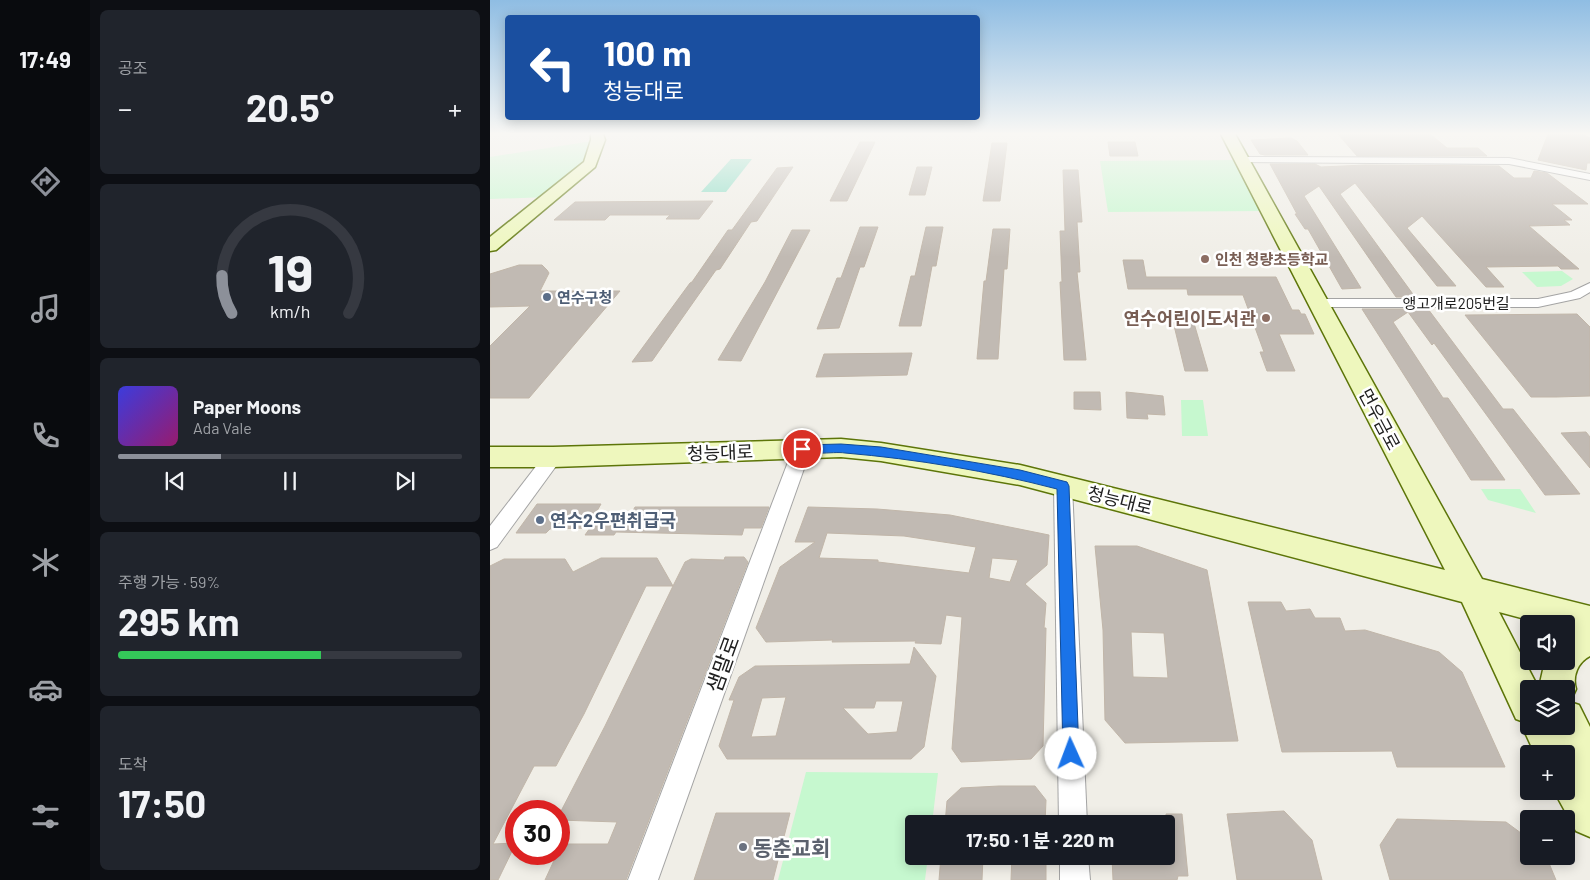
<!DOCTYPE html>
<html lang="ko">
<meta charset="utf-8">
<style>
body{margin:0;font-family:Barlow,"Noto Sans KR",sans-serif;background:#20242c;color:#f1f3f6;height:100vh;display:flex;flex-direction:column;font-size:19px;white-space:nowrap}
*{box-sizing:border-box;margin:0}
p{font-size:16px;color:#9ea1a6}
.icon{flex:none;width:28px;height:28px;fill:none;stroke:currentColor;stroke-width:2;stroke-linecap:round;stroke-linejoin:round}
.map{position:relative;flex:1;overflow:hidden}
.details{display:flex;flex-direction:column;gap:10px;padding:10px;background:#0d0f14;width:400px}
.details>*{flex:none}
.top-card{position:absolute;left:15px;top:15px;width:475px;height:105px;border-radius:5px;box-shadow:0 2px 12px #0003;background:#1a4fa0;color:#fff;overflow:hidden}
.fabs{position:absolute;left:1030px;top:615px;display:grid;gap:10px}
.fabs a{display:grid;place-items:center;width:55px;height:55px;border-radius:5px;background:#171b24;box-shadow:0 2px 12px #0003;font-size:25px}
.speed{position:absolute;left:15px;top:800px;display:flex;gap:10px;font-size:25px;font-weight:700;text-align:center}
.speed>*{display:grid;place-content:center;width:65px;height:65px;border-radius:50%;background:#171b24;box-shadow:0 2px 12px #0003;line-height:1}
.speed .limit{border:8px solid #d22;background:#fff;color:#111}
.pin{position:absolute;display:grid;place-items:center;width:42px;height:42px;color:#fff;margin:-21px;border:2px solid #fff;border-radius:50%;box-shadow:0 1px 5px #0007}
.me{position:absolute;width:55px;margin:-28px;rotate:358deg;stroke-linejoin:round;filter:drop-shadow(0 0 4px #0008)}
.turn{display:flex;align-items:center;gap:18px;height:105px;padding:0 15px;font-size:22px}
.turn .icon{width:65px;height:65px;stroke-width:2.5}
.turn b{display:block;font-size:35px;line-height:42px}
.big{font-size:38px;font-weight:700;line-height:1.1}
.details .tile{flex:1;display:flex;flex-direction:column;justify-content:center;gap:8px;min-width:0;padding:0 18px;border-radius:8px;background:#20242c}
.details .dial{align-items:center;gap:0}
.dial svg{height:130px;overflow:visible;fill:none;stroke:#363941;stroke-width:7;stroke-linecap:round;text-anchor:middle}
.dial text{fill:#f1f3f6;stroke:none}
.song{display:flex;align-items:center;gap:15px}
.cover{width:60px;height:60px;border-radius:8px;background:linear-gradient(135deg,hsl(240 70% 55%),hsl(320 70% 35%))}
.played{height:5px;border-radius:2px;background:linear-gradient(90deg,#8c9099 30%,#363941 30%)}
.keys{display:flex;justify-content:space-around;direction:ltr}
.heat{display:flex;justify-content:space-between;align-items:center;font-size:28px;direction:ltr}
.charge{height:8px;border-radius:4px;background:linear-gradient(90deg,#34c759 59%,#363941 0)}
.trip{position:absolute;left:415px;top:815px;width:270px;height:50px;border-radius:5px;background:#171b24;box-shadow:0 2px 12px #0003;font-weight:700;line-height:50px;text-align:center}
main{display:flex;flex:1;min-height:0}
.tabs{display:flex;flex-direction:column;width:90px;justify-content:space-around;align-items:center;background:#090b0e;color:#9ea1a6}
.tabs .icon{width:35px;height:35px}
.tabs .current{color:#8c9099}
.tabs b{font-size:22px;color:#f1f3f6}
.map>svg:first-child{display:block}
.park{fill:#c6f8cf}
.pitch{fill:#88dcc4}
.building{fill:#c1bab3;stroke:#c1b6a9;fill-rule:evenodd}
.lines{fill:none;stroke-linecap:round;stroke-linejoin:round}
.street-casing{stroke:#a4a4a4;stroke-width:2}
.secondary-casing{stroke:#5d7509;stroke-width:3}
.street{fill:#fff;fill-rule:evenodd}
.secondary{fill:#eef7bd;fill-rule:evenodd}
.route{fill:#1a73e8;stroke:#114b97}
.education-dot{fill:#8d6e63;stroke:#fff;stroke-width:2}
.service-dot{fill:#5c6f8a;stroke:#fff;stroke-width:2}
.worship-dot{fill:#6b7280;stroke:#fff;stroke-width:2}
.labels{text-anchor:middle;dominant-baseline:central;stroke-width:5;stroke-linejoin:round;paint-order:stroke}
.far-education-label{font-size:15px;font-weight:bold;fill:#785e54;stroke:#fff;text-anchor:start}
.far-service-label{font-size:15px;font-weight:bold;fill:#4e5e75;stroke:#fff;text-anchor:start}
.far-street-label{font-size:15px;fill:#202020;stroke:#fff}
.education-label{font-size:18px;font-weight:bold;fill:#785e54;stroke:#fff;text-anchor:end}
.street-label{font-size:18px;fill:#202020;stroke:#fff}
.service-label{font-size:18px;font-weight:bold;fill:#4e5e75;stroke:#fff;text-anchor:start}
.near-street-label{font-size:21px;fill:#202020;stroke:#fff}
.near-worship-label{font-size:21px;font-weight:bold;fill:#5b616d;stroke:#fff;text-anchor:start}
</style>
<main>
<nav class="tabs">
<b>17:49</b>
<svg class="icon current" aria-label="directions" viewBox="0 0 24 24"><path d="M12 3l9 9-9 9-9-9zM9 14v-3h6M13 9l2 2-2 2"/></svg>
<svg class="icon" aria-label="music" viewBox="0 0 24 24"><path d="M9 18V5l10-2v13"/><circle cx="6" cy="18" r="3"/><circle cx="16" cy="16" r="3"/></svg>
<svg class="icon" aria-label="phone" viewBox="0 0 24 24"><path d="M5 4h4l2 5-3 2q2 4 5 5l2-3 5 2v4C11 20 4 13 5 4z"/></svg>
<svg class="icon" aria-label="climate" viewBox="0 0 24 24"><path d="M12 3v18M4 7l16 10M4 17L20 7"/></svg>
<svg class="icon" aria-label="car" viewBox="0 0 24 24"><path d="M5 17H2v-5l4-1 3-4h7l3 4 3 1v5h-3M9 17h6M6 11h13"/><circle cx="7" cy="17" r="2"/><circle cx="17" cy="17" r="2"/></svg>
<svg class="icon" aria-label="filters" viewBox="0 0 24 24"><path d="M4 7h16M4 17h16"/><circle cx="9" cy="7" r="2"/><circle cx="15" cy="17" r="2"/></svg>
</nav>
<section class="details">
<div class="tile"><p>공조</p>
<div class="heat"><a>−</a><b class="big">20.5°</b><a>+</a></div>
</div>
<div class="tile dial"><svg viewBox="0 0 100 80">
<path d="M14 69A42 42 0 1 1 86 69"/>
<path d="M14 69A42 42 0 0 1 8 46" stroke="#8c9099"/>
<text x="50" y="56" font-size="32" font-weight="700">19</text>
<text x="50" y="72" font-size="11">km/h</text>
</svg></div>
<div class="tile">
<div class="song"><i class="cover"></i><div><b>Paper Moons</b><p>Ada Vale</p></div></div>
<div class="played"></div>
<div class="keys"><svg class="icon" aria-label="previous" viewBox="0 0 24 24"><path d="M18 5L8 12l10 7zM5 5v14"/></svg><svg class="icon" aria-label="pause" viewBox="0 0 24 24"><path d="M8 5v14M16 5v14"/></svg><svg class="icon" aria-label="next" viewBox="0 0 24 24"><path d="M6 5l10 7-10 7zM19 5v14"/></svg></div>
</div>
<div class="tile"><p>주행 가능 · 59%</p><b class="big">295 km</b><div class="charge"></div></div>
<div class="tile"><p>도착</p><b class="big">17:50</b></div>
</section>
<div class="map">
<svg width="1100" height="880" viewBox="0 0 1100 880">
<rect width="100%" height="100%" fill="#f0eee7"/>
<!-- park -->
<g class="park">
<polygon points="108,140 103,159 59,197 0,199 0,157"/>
<polygon points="751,160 779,211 618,212 610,161"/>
<polygon points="1072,271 1083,279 1071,286 1047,287 1032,272"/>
<polygon points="691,400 713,400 718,436 692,436"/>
<polygon points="991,489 1030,489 1046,513 998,500"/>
<polygon points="316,772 448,773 442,824 424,824 424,856 438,856 435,880 288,880"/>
</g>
<!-- pitch -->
<polygon class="pitch" points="241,159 262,159 236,192 211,192"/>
<!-- building -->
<g class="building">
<polygon points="848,134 940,134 957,148 988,148 997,156 867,156"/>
<polygon points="1058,134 1092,134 1100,138 1100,163 1097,163 1096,170 1048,160"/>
<polygon points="801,138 807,141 818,155 775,155 770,154 761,140"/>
<polygon points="370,142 385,142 357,201 340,201"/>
<polygon points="618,142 645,142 648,156 620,156"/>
<polygon points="502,143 517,143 510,201 493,201"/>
<polygon points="780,164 825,164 831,167 875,165 1009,166 1024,178 1041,178 1044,171 1057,173 1098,204 1062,204 1082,220 1074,220 1080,225 1039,226 1089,269 1071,269 1068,266 996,267 1014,287 996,287 932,216 917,228 966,286 947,286 865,183 850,194 925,297 906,297 829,186 814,196 871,288 852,289 818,229 815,229 805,214 807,214"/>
<polygon points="303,167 267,221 261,222 230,269 226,270 162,361 142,362 200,283 202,282 238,230 242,230 287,168"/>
<polygon points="427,167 442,167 435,195 419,195"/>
<polygon points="573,170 588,170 592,222 587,222 590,272 587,272 596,360 574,360 570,282 572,282 570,231 575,231"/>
<polygon points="223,201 209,219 176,219 180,215 120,215 115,220 64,220 85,202"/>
<polygon points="370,227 388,227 374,267 370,267 349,328 327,329 347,278 351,278"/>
<polygon points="436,227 453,227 446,266 442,266 431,326 409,326 421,276 425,276"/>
<polygon points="503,229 520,229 517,269 514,269 508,359 487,359 494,281 496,281"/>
<polygon points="302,230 320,230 251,361 228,360 275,282"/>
<polygon points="633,260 653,260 656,277 786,277 802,310 809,310 811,314 815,314 824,334 789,334 805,371 777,371 770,352 774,352 753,295 698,295 697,289 638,289"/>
<polygon points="29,265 52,265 57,270 59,273 50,291 130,291 39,398 0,398 0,346 40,306 0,307 0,274"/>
<polygon points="872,309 938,309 1013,409 1023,409 1090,494 1055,495 944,343 942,345 918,312 903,322 953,398 958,398 1015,480 981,480"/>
<polygon points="681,313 701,313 718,371 695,371"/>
<polygon points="1087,314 1100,327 1100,396 1066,397 1041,397 975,315"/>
<polygon points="422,353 417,375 326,377 334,354"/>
<polygon points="584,392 610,392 611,410 584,409"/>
<polygon points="636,392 673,396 675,415 657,414 658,419 637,418"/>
<polygon points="1096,432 1100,437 1100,468 1071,433"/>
<polygon points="47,504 111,504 104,516 140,516 145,507 279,507 271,528 254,528 252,535 126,532 124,535 95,535 100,528 60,529 56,533 26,533"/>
<path d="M318,507L387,509L460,515L559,535L557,565L535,584L556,603L554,628H556L553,746L541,759L471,762L462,749L472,617L456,615L451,644L425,643L426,641L342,642L343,640L276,642L266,628L290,567L325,542H305ZM337,533L414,536L486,547L479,573L388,562V560L329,558ZM502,558L528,560L520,582L499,578Z"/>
<path d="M605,546H647L717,570L748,741L635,743L615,720L613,630ZM641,632L674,633L678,678L643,677Z"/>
<polygon points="235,557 254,557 258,562 136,880 55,880 67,854 69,854 71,844 118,844 127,822 69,820 69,815 115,726 183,586 156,586 94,714 66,766 44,766 3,844 26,843 8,880 0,880 0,566 14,559 75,559 83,572 111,558 167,558 183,586 195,562 201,559 234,560"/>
<polygon points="758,602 791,602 796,611 820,609 825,618 850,618 855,631 875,630 949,652 972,672 1015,767 907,767 902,751 792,752"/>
<path d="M424,647L446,676L434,747L421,759H237L229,746L244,700H239L249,677L265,666L420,664ZM296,697L286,736L261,737L272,698ZM386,701H413L407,732L378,734L353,708H384Z"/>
<polygon points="509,786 545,786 556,800 555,824 455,824 457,801 471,788"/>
<polygon points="794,811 822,840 832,880 747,880 737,814"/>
<polygon points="226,813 300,813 283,880 204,880"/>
<polygon points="676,814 692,814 698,876 688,876 687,880 623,880 622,856 676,856"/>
<polygon points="907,819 1016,822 1039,839 1039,856 1056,856 1066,880 900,880 890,845"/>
<polygon points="451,856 493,856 492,880 449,880"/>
<polygon points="522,856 556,856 556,880 521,880"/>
</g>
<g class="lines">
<!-- street casing -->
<g class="street-casing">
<g id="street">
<polygon points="751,157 1019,158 1100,174 1100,180 1019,164 748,162 748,158"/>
<polygon points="1100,283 1100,292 1090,298 1048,307 828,307 821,303 828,299 1048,299 1081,292"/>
<polygon points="312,442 318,444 321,449 168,880 138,880 303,449 306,444"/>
<polygon points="63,450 69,452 72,457 69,462 7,547 0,550 0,526 57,452"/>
<polygon points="573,479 580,481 582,486 597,824 569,824 564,486 566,481"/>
<polygon points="570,856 598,856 600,880 570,880"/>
</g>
</g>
<!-- secondary casing -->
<g class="secondary-casing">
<g id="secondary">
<polygon points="101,134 113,134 115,140 105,167 6,250 0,251 0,237 94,162 101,140"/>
<path d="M731,134H745L992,579L1100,606V656C1088,662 1082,676 1086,689L1080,702L1089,705L1100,727V837L1086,831L1064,791H1076V754H1045L1032,726L1034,722L1026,719L972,602L530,485L391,461L351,457L63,467H0V447H63L351,439L391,443L530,465L955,570ZM1009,612L1054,624H1076V630L1080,631L1076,632V661H1055L1050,683L1052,689H1076V726H1039V689H1049Z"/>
</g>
</g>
<!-- street -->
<use href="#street" class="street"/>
<!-- secondary -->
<use href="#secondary" class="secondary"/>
</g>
<!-- sky -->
<linearGradient id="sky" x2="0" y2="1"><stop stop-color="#8fbde3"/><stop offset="0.52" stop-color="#f8f7f4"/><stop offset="1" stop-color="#f8f7f4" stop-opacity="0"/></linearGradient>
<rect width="1100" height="257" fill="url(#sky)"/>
<!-- route -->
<path class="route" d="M351,444L391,447L530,470L577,482L579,486L589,754L587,760L581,762L575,760L573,754L567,489C498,471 426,459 355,453C344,451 312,457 307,449L312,445Z"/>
<!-- markers -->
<g class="education-dot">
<circle cx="715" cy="259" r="5"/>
<circle cx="776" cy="318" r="5"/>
</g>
<g class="service-dot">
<circle cx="57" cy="297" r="5"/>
<circle cx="50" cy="520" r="5"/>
</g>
<circle class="worship-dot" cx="253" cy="847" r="5"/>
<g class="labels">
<!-- far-education labels -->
<g class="far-education-label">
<text x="725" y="259">인천 청량초등학교</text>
</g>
<!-- far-service labels -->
<g class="far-service-label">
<text x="67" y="297">연수구청</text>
</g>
<!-- far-street labels -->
<g class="far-street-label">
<text x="966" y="303">앵고개로205번길</text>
</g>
<!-- education labels -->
<g class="education-label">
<text x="766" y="318">연수어린이도서관</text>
</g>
<!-- street labels -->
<g class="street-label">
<text transform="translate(890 419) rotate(62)">먼우금로</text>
<text transform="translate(230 452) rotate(-2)">청능대로</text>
<text transform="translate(630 500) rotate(14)">청능대로</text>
</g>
<!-- service labels -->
<g class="service-label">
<text x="60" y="520">연수2우편취급국</text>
</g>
<!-- near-street labels -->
<g class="near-street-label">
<text transform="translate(232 664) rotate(-70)">샘말로</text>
</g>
<!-- near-worship labels -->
<g class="near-worship-label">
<text x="263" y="847">동춘교회</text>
</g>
</g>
</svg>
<div class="fabs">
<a><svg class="icon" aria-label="sound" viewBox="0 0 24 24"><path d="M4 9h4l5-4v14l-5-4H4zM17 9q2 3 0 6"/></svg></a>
<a><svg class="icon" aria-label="layers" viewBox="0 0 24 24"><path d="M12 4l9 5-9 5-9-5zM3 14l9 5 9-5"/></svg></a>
<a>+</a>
<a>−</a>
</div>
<div class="speed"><div class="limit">30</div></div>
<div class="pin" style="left:312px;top:449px;background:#d93025"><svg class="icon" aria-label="arrive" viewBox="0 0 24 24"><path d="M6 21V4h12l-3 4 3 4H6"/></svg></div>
<svg class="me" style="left:581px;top:754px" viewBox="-20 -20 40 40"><circle r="19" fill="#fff"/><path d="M0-13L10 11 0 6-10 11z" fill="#1a73e8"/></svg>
<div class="trip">17:50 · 1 분 · 220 m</div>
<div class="top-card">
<div class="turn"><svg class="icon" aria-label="left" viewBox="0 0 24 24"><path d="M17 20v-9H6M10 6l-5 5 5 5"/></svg><div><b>100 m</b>청능대로</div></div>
</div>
</div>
</main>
